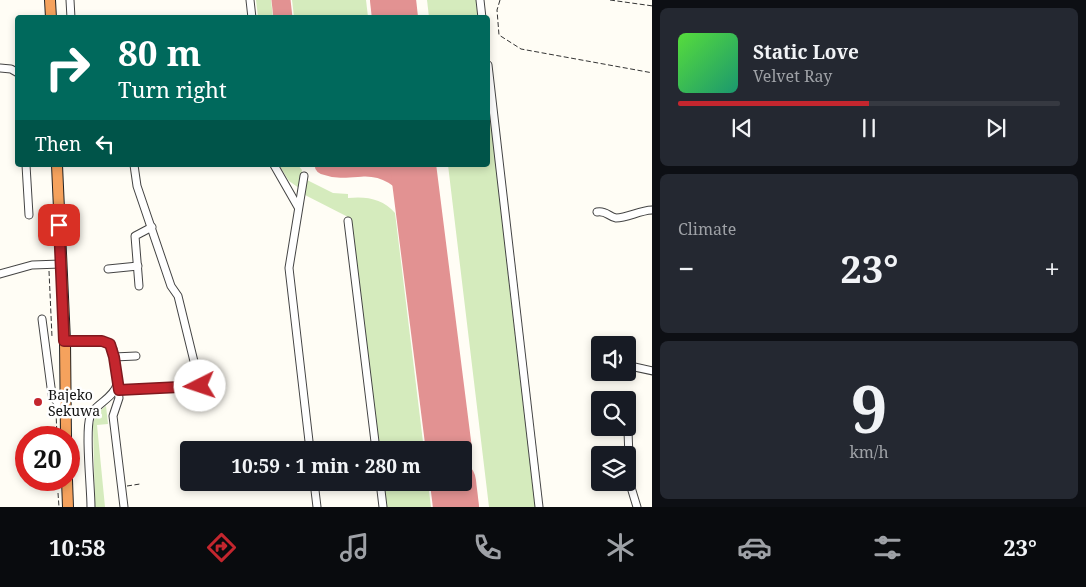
<!DOCTYPE html>
<meta charset="utf-8">
<style>
body{margin:0;font-family:"Noto Serif",serif;background:#242831;color:#f1f3f6;height:100vh;display:flex;flex-direction:column;font-size:19px;white-space:nowrap}
*{box-sizing:border-box;margin:0}
p{font-size:16px;color:#9ea1a6}
.icon{flex:none;width:28px;height:28px;fill:none;stroke:currentColor;stroke-width:2;stroke-linecap:round;stroke-linejoin:round}
.map{position:relative;flex:1;overflow:hidden}
.drawer{display:flex;flex-direction:column;gap:8px;padding:8px;background:#0d0f14;width:434px}
.drawer>*{flex:none}
.hud{position:absolute;left:15px;top:15px;width:475px;height:152px;border-radius:5px;box-shadow:0 2px 8px #0003;background:#00695c;color:#fff;overflow:hidden}
.controls{position:absolute;left:591px;top:336px;display:grid;gap:10px}
.controls a{display:grid;place-items:center;width:45px;height:45px;border-radius:5px;background:#171b24;box-shadow:0 2px 8px #0003;font-size:25px}
.speed{position:absolute;left:15px;top:426px;display:flex;gap:10px;font-size:25px;font-weight:700;text-align:center}
.speed>*{display:grid;place-content:center;width:65px;height:65px;border-radius:50%;background:#171b24;box-shadow:0 2px 8px #0003;line-height:1}
.speed .limit{border:8px solid #d22;background:#fff;color:#111}
.pin{position:absolute;display:grid;place-items:center;width:42px;height:42px;color:#fff;margin:-21px;border-radius:10px;box-shadow:0 2px 8px #0006}
.me{position:absolute;width:55px;margin:-28px;rotate:266deg;stroke-linejoin:round;filter:drop-shadow(0 0 4px #0008)}
.turn{display:flex;align-items:center;gap:18px;height:105px;padding:0 20px;font-size:22px}
.turn .icon{width:65px;height:65px;stroke-width:2.5}
.turn b{display:block;font-size:35px;line-height:42px}
.then{display:flex;align-items:center;height:48px;padding:0 20px;background:#0003;gap:10px;font-size:19px}
.big{font-size:38px;font-weight:700;line-height:1.1}
.drawer .tile{flex:1;display:flex;flex-direction:column;justify-content:center;gap:8px;min-width:0;padding:0 18px;border-radius:8px;background:#242831}
.drawer .dial{align-items:center;gap:0}
.dial b{font-size:65px;line-height:1}
.song{display:flex;align-items:center;gap:15px}
.cover{width:60px;height:60px;border-radius:8px;background:linear-gradient(135deg,hsl(110 70% 55%),hsl(160 70% 35%))}
.played{height:5px;border-radius:2px;background:linear-gradient(90deg,#c4262e 50%,#363941 50%)}
.keys{display:flex;justify-content:space-around;direction:ltr}
.heat{display:flex;justify-content:space-between;align-items:center;font-size:28px;direction:ltr}
.trip{position:absolute;left:180px;top:441px;width:292px;height:50px;border-radius:5px;background:#171b24;box-shadow:0 2px 8px #0003;font-weight:700;line-height:50px;text-align:center}
.tabs{display:flex;height:80px;justify-content:space-around;align-items:center;background:#090b0e;color:#9ea1a6}
.tabs .icon{width:35px;height:35px}
.tabs .on{color:#c4262e}
.tabs b{font-size:22px;color:#f1f3f6}
main{display:flex;flex:1;min-height:0}
.map>svg:first-child{display:block}
.green{fill:#d5ebbd}
.lines{fill:none;stroke-linecap:round;stroke-linejoin:round}
.taxiway{stroke:#e29292;stroke-width:19}
.runway{stroke:#e29292;stroke-width:46}
.minor-casing{stroke:#444;stroke-width:9}
.highway-casing{stroke:#222;stroke-width:12}
.path{stroke:#333;stroke-width:1;stroke-dasharray:5 2.5;stroke-linecap:butt}
.minor{stroke:#fff;stroke-width:7}
.highway{stroke:#f5a25d;stroke-width:10}
.route-casing{stroke:#7f191e;stroke-width:12}
.route{stroke:#c4262e;stroke-width:9}
.poi-dot{fill:#c4262e;stroke:#fff;stroke-width:2}
.labels{text-anchor:middle;dominant-baseline:central;stroke-width:5;stroke-linejoin:round;paint-order:stroke}
.poi-label{font-size:14px;fill:#111;stroke:#fff;text-anchor:start}
</style>
<main>
<div class="map">
<svg width="653" height="507" viewBox="0 0 653 507">
<rect width="100%" height="100%" fill="#fffdf5"/>
<!-- green -->
<g class="green">
<polygon points="256,0 271,0 273,17 258,17"/>
<polygon points="292,0 366,0 368,17 294,17"/>
<polygon points="427,0 476,0 478,17 429,17"/>
<polygon points="488,96 538,507 489,507 448,165 488,165"/>
<polygon points="279,165 298,165 302,170 299,188 289,181"/>
<path d="M307,180L333,193L348,194V198C367,196 383,199 395,213L424,450H377L350,218L303,194Z"/>
<polygon points="106,406 108,424 97,425 105,507 95,507 93,424 96,414"/>
<polygon points="381,483 428,483 431,507 384,507"/>
</g>
<g class="lines">
<!-- taxiway -->
<g class="taxiway">
<polyline points="281,0 283,18"/>
<path d="M324,165C338,170 349,168 363,167C387,166 402,179 417,196"/>
</g>
<!-- runway -->
<g class="runway">
<polyline points="393,0 395,18"/>
<polyline points="413,165 449,450"/>
<polyline points="453,482 456,507"/>
</g>
<!-- minor casing -->
<g class="minor-casing">
<g id="minor">
<polyline points="70,0 71,18"/>
<polyline points="250,0 252,18"/>
<polyline points="480,0 482,18"/>
<polyline points="488,65 539,507"/>
<polyline points="0,68 11,69 18,73"/>
<polyline points="26,165 29,215"/>
<polyline points="134,165 137,186 171,286 178,296 200,386"/>
<polyline points="274,165 298,207"/>
<polyline points="304,176 289,268 310,450"/>
<path d="M597,212C606,210 609,217 616,218C628,218 640,210 653,210"/>
<polyline points="348,221 376,450"/>
<polyline points="108,269 138,266"/>
<polyline points="0,274 32,265 61,264"/>
<polyline points="139,286 135,236 152,227"/>
<polyline points="42,319 52,395 59,405 65,407"/>
<path d="M65,341C79,341 104,336 113,349L119,398L113,416L124,507"/>
<polyline points="114,357 136,356"/>
<polyline points="628,363 630,366 653,371"/>
<polyline points="119,391 214,383"/>
<polyline points="628,431 630,484 637,507"/>
<polyline points="314,482 317,507"/>
<polyline points="380,482 383,507"/>
<path d="M91,507C91,488 85,432 90,417C95,403 112,400 117,385"/>
</g>
</g>
<!-- highway casing -->
<g class="highway-casing">
<g id="highway">
<polyline points="50,0 51,18"/>
<polyline points="57,165 65,341 66,438"/>
<polyline points="67,480 68,507"/>
</g>
</g>
<!-- path -->
<g class="path">
<polyline points="500,0 497,10 499,35 521,49 653,73"/>
<polyline points="610,0 653,6"/>
<polyline points="49,271 52,337"/>
<polyline points="56,411 57,438"/>
<polyline points="127,486 140,484"/>
<polyline points="58,493 59,507"/>
</g>
<!-- minor -->
<use href="#minor" class="minor"/>
<!-- highway -->
<use href="#highway" class="highway"/>
</g>
<g class="lines">
<!-- route casing -->
<g class="route-casing">
<polyline id="route" points="59,225 64,341 102,341 110,344 114,357 119,390 200,386"/>
</g>
<!-- route -->
<use href="#route" class="route"/>
</g>
<!-- markers -->
<circle class="poi-dot" cx="38" cy="402" r="5"/>
<g class="labels">
<!-- poi labels -->
<g class="poi-label">
<text x="48" y="394">Bajeko<tspan x="48" dy="16">Sekuwa</tspan></text>
</g>
</g>
</svg>
<div class="controls">
<a><svg class="icon" aria-label="sound" viewBox="0 0 24 24"><path d="M4 9h4l5-4v14l-5-4H4zM17 9q2 3 0 6"/></svg></a>
<a><svg class="icon" aria-label="search" viewBox="0 0 24 24"><circle cx="10" cy="10" r="6"/><path d="M15 15l6 6"/></svg></a>
<a><svg class="icon" aria-label="layers" viewBox="0 0 24 24"><path d="M12 4l9 5-9 5-9-5zM3 14l9 5 9-5"/></svg></a>
</div>
<div class="speed"><div class="limit">20</div></div>
<div class="pin" style="left:59px;top:225px;background:#d93025"><svg class="icon" aria-label="arrive" viewBox="0 0 24 24"><path d="M6 21V4h12l-3 4 3 4H6"/></svg></div>
<svg class="me" style="left:200px;top:386px" viewBox="-20 -20 40 40"><circle r="19" fill="#fff"/><path d="M0-13L10 11 0 6-10 11z" fill="#c4262e"/></svg>
<div class="trip">10:59 · 1 min · 280 m</div>
<div class="hud">
<div class="turn"><svg class="icon" aria-label="right" viewBox="0 0 24 24"><path d="M7 20v-9h11M14 6l5 5-5 5"/></svg><div><b>80 m</b>Turn right</div></div>
<div class="then">Then<svg class="icon" aria-label="left" viewBox="0 0 24 24"><path d="M17 20v-9H6M10 6l-5 5 5 5"/></svg></div>
</div>
</div>
<section class="drawer">
<div class="tile">
<div class="song"><i class="cover"></i><div><b>Static Love</b><p>Velvet Ray</p></div></div>
<div class="played"></div>
<div class="keys"><svg class="icon" aria-label="previous" viewBox="0 0 24 24"><path d="M18 5L8 12l10 7zM5 5v14"/></svg><svg class="icon" aria-label="pause" viewBox="0 0 24 24"><path d="M8 5v14M16 5v14"/></svg><svg class="icon" aria-label="next" viewBox="0 0 24 24"><path d="M6 5l10 7-10 7zM19 5v14"/></svg></div>
</div>
<div class="tile"><p>Climate</p>
<div class="heat"><a>−</a><b class="big">23°</b><a>+</a></div>
</div>
<div class="tile dial"><b>9</b><p>km/h</p></div>
</section>
</main>
<nav class="tabs">
<b>10:58</b>
<svg class="icon on" aria-label="directions" viewBox="0 0 24 24"><path d="M12 3l9 9-9 9-9-9zM9 14v-3h6M13 9l2 2-2 2"/></svg>
<svg class="icon" aria-label="music" viewBox="0 0 24 24"><path d="M9 18V5l10-2v13"/><circle cx="6" cy="18" r="3"/><circle cx="16" cy="16" r="3"/></svg>
<svg class="icon" aria-label="phone" viewBox="0 0 24 24"><path d="M5 4h4l2 5-3 2q2 4 5 5l2-3 5 2v4C11 20 4 13 5 4z"/></svg>
<svg class="icon" aria-label="climate" viewBox="0 0 24 24"><path d="M12 3v18M4 7l16 10M4 17L20 7"/></svg>
<svg class="icon" aria-label="car" viewBox="0 0 24 24"><path d="M5 17H2v-5l4-1 3-4h7l3 4 3 1v5h-3M9 17h6M6 11h13"/><circle cx="7" cy="17" r="2"/><circle cx="17" cy="17" r="2"/></svg>
<svg class="icon" aria-label="filters" viewBox="0 0 24 24"><path d="M4 7h16M4 17h16"/><circle cx="9" cy="7" r="2"/><circle cx="15" cy="17" r="2"/></svg>
<b>23°</b>
</nav>
